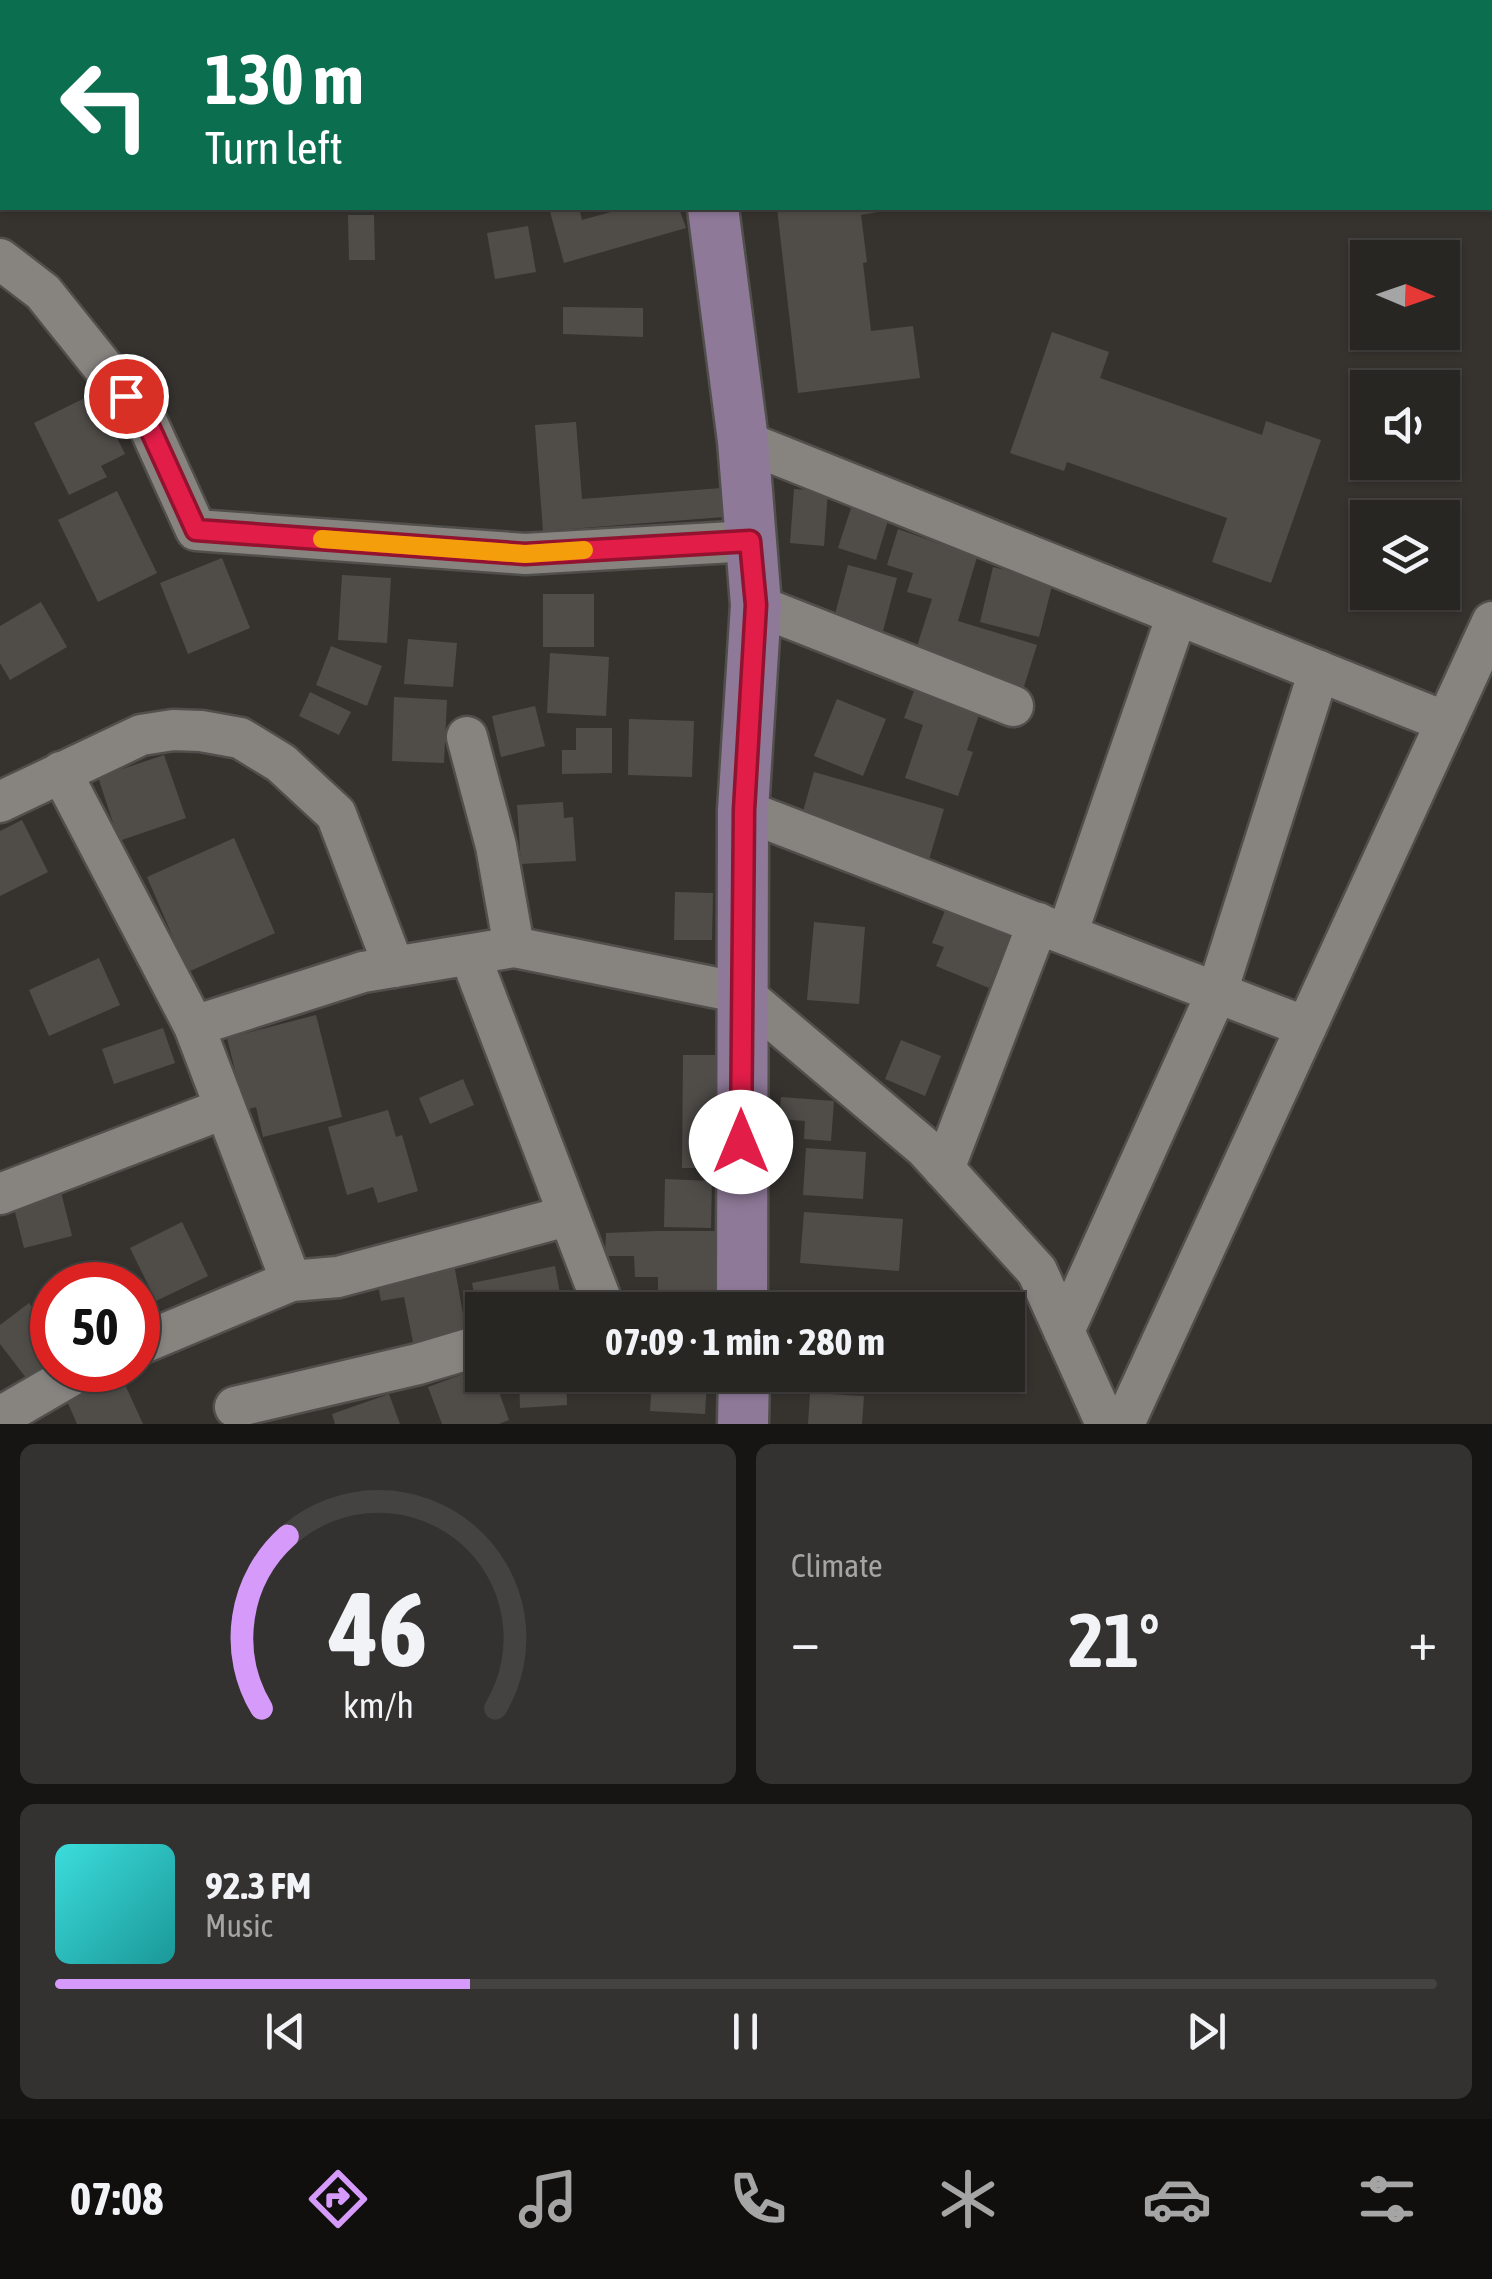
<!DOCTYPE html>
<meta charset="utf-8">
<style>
body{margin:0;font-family:"Asap Condensed",sans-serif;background:#343230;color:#f1f3f6;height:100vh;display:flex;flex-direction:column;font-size:38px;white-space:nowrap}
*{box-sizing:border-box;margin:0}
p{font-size:32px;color:#a5a5a6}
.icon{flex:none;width:55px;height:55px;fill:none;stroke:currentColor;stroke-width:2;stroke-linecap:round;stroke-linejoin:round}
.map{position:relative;height:1424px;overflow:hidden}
.panel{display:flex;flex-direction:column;gap:20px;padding:20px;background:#161513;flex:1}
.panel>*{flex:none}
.hud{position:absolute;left:0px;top:0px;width:1492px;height:210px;box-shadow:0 2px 8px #0004,0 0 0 2px #444341;background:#0b6e4f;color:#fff;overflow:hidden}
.needle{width:65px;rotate:92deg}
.tools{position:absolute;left:1350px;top:240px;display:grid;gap:20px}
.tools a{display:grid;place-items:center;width:110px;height:110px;border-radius:0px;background:#282623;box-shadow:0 2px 8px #0004,0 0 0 2px #444341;font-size:50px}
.speed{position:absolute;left:30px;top:1262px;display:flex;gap:20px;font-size:50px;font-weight:700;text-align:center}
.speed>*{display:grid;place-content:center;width:130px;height:130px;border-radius:50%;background:#282623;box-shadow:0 2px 8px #0004,0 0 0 2px #444341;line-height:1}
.speed .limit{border:15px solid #d22;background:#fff;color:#111}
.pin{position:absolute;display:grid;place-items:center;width:85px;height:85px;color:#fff;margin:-42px;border:5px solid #fff;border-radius:50%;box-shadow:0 2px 10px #0007}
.me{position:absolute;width:110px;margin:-55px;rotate:0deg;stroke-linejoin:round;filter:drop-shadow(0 0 8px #0008)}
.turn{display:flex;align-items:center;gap:35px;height:210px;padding:0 40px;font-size:45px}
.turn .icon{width:130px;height:130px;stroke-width:2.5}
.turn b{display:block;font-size:70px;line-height:85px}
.big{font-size:75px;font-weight:700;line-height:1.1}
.panel .tile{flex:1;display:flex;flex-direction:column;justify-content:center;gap:15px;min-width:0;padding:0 35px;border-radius:15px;background:#343230}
.panel .dial{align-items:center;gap:0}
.dial svg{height:260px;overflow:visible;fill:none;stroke:#444341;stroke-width:7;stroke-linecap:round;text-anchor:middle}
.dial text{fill:#f1f3f6;stroke:none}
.song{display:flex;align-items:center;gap:30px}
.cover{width:120px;height:120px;border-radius:15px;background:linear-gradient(135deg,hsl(180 70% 55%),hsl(180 70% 35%))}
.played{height:10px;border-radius:5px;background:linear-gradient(90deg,#d69bfa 30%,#444341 30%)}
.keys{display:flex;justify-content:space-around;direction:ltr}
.heat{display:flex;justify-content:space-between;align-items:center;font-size:55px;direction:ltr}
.panel .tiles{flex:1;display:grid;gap:20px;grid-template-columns:1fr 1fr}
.tile:last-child{grid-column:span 2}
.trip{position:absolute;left:465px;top:1292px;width:560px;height:100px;border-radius:0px;background:#282623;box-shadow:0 2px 8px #0004,0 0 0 2px #444341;font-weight:700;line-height:100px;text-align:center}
.menu{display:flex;height:160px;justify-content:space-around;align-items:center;background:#100f0e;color:#a5a5a6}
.menu .icon{width:70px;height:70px}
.menu .active{color:#d69bfa}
.menu b{font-size:45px;color:#f1f3f6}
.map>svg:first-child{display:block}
.building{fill:#504d49}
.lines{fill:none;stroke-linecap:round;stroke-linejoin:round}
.minor-casing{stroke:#514f4c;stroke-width:45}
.major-casing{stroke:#514f4c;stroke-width:55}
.minor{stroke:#878480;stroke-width:40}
.major{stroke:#8e7998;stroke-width:50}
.route-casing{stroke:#92132f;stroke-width:25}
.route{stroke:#e11d48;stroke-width:18}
.slow{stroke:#f59e0b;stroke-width:18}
</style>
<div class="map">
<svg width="1492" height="1424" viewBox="0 0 1492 1424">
<rect width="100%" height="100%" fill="#36332f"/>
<!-- building -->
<g class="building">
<polygon points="549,208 579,208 582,220 625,208 679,208 686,228 564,263"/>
<polygon points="777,208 900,208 861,215 867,262 863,263 871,331 913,326 920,378 798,393"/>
<polygon points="348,215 374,215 375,260 349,260"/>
<polygon points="528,226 536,272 495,279 487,233"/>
<polygon points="563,307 643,308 643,337 563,334"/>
<polygon points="1052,332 1109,352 1100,378 1262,435 1266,421 1321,440 1271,583 1212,562 1227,518 1067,462 1064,471 1010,453"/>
<polygon points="95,393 125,454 101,466 107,477 69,495 34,423"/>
<polygon points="576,422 582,499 721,488 724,517 543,531 535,425"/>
<polygon points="794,489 828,491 824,546 790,543"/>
<polygon points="117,491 157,573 98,602 58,520"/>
<polygon points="853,502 890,514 876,560 838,548"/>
<polygon points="898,529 977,557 958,621 1037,645 1022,693 913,659 932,599 907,592 913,573 887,565"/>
<polygon points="222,558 250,628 188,654 160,583"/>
<polygon points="848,565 897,578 883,631 834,618"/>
<polygon points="993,567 1053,582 1039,637 980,622"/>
<polygon points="342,575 391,578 387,643 338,640"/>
<rect x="543" y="594" width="51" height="53"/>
<polygon points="41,602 67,647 10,680 0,663 0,626"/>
<polygon points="408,639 457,643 453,687 404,684"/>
<polygon points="331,646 382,666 367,706 316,685"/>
<polygon points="550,653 609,657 606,716 547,713"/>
<polygon points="918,680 983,703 967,750 973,752 958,796 905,778 923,725 904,718"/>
<polygon points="310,692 351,712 339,735 299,716"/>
<polygon points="394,697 447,700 444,763 392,761"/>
<polygon points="837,699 886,719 863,776 814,756"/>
<polygon points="535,706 545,746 501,757 492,716"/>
<polygon points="629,719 694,721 692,777 628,775"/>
<polygon points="576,728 612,728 612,773 562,774 562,750 576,750"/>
<polygon points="164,755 186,818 119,841 98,777"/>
<polygon points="814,772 944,809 928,863 799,826"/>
<polygon points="563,802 564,818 573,817 576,861 521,864 517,805"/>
<polygon points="22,820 48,872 0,896 0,831"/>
<polygon points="234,838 275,933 188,972 147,877"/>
<polygon points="675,892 713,893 712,940 674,940"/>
<polygon points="946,908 1010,934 989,988 936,966 944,947 932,943"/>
<polygon points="814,922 865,927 859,1004 807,1000"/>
<polygon points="99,958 120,1005 49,1036 29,990"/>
<polygon points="316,1015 342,1117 263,1137 256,1107 245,1110 227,1038"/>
<polygon points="163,1028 175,1063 114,1084 102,1049"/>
<polygon points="901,1040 941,1056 925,1096 885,1079"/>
<polygon points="683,1055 724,1055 723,1168 682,1168"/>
<polygon points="463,1079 474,1105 430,1124 419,1098"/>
<polygon points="781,1097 834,1101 831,1141 804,1139 805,1121 779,1119"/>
<polygon points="388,1110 396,1137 402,1135 418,1191 378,1203 373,1187 347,1195 328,1127"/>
<polygon points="806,1148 866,1152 863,1199 803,1195"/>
<polygon points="665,1179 712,1181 711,1228 664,1227"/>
<polygon points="59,1184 72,1236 24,1248 11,1196"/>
<polygon points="804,1212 903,1219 899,1271 800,1263"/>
<polygon points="182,1222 208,1276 156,1301 130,1248"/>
<polygon points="658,1231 725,1231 724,1310 683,1310 683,1293 658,1293 658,1277 635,1277 634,1256 605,1256 606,1233"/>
<polygon points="452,1253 469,1347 416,1357 404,1297 381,1301 375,1268"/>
<polygon points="555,1266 563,1310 482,1310 481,1327 472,1283"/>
<polygon points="29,1303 52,1334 52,1365 30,1383 0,1344 0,1325"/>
<polygon points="482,1367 482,1375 493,1375 509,1420 499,1424 442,1424 428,1387"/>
<polygon points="519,1375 566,1375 567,1405 520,1408"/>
<polygon points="121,1376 143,1424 77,1424 67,1401"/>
<polygon points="652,1378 707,1380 705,1414 650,1411"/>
<polygon points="810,1393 864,1396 862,1424 808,1424"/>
<polygon points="389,1394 400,1424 335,1424 332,1414"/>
</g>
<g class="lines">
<!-- minor casing -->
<g class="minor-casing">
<g id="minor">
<polyline points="288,0 289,2"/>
<polyline points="0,259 43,292 147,422 196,530 525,554 750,541"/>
<polyline points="743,441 1446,722"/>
<polyline points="756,605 1013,706"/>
<polyline points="467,737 496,846 514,947"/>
<polyline points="61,772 194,1026 291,1281"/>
<polyline points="0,802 141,735 173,730 201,731 240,738 281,763 336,814 394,967"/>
<polyline points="743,810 1306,1027"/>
<polyline points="1067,934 1177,615"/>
<polyline points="470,955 605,1310"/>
<polyline points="194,1026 363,972 514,947 742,993 925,1148 1037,1271 1106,1424"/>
<polyline points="944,1169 1038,923"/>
<polyline points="0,1194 223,1109"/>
<polyline points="1064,1331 1217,992 1319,671"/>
<polyline points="138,1345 291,1281 338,1277 567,1216"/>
<polyline points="235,1407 418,1364 482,1345"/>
<polyline points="0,1417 81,1370"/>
<polyline points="1124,1424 1492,622"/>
</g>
</g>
<!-- major casing -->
<g class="major-casing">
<g id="major">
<polyline points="659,0 660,2"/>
<polyline points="696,2 696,0"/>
<polyline points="713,208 743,441 756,605 743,810 742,1310"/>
<polyline points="743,1424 744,1375"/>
</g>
</g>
<!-- minor -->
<use href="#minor" class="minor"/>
<!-- major -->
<use href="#major" class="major"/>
</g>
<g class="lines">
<!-- route casing -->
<g class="route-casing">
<polyline id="route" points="126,396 147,422 196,530 525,554 750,541 756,605 744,810 741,1142"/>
</g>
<!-- route -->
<use href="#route" class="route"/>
<!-- slow -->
<polyline class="slow" points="322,539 525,554 584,550"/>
</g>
</svg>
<div class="tools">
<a><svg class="needle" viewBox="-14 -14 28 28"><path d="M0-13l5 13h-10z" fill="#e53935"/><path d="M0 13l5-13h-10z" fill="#a5a5a6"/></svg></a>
<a><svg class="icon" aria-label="sound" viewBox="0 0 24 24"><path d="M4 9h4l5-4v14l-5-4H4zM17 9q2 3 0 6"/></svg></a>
<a><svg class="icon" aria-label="layers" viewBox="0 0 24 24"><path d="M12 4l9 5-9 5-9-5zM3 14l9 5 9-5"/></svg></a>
</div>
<div class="speed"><div class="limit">50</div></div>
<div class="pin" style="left:126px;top:396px;background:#d93025"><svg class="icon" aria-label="arrive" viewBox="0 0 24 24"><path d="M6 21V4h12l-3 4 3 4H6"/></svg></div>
<svg class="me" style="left:741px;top:1142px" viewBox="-20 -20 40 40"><circle r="19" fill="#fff"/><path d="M0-13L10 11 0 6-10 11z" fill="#e11d48"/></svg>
<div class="trip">07:09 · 1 min · 280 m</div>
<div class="hud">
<div class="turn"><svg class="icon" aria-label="left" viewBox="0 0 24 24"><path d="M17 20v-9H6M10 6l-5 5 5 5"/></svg><div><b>130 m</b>Turn left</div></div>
</div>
</div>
<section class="panel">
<div class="tiles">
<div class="tile dial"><svg viewBox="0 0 100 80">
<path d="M14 69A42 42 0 1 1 86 69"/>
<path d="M14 69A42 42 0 0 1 22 16" stroke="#d69bfa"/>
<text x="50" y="56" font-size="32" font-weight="700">46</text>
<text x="50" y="72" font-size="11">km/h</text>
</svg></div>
<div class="tile"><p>Climate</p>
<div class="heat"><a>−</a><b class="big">21°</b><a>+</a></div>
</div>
<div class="tile">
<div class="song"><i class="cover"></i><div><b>92.3 FM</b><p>Music</p></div></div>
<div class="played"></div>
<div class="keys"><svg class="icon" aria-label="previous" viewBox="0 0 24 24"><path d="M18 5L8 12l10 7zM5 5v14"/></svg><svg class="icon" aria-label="pause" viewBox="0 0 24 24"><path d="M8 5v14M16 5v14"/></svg><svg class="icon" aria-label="next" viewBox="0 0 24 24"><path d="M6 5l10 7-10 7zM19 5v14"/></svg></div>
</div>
</div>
</section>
<nav class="menu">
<b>07:08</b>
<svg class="icon active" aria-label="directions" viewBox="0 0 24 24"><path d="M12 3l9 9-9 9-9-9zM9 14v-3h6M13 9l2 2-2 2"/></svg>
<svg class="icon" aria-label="music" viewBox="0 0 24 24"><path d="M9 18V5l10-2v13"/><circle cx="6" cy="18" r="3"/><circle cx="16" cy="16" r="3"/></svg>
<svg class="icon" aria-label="phone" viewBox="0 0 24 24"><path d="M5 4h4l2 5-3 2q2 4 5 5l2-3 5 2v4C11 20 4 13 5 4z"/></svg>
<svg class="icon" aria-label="climate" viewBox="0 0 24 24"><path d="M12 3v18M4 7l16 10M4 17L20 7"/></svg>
<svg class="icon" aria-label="car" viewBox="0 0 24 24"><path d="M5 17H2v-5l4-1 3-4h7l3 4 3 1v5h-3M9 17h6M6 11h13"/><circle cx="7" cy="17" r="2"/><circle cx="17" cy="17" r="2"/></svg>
<svg class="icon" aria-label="filters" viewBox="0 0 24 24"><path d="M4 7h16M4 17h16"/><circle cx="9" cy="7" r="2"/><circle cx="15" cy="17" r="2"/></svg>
</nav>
